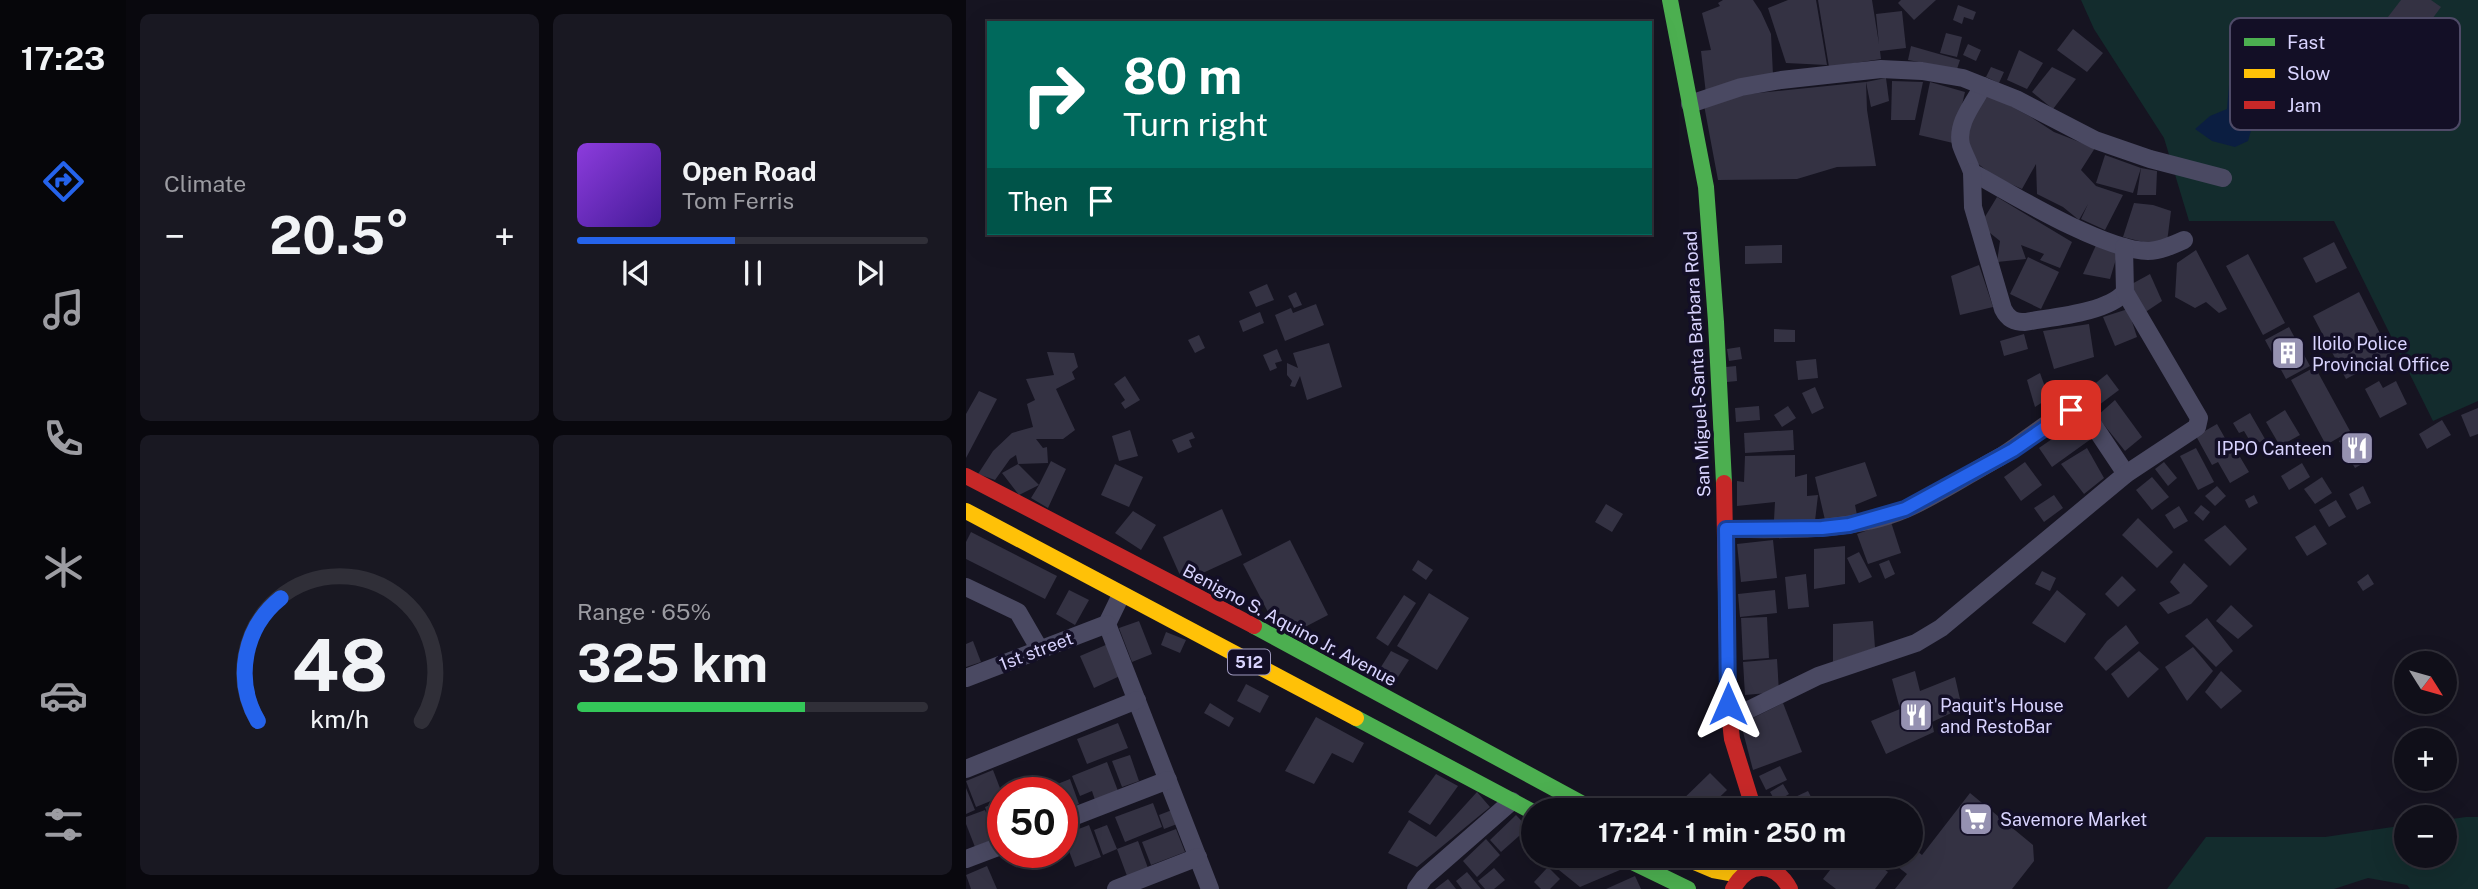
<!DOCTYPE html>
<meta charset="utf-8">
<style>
body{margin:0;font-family:"Public Sans",sans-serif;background:#191822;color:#f1f3f6;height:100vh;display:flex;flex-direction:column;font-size:26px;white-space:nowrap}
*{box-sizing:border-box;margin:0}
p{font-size:23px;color:#9c9ca2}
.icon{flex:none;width:38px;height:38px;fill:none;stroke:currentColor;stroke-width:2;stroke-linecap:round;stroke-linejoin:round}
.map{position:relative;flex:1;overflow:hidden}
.side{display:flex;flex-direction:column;gap:14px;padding:14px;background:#09080e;width:840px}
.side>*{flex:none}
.guide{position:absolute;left:21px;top:21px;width:665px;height:214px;border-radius:0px;box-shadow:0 7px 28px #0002,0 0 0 2px #302f38;background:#00695c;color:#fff;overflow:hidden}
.needle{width:46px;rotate:127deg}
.controls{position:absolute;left:1428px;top:651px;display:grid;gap:14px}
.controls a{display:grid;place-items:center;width:63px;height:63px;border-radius:50%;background:#100f19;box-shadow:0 7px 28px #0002,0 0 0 2px #302f38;font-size:35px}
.speed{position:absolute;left:21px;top:777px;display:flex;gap:14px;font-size:35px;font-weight:700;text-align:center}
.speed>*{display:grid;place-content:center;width:91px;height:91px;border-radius:50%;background:#100f19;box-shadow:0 7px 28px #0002,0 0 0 2px #302f38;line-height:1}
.speed .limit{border:10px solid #d22;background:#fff;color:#111}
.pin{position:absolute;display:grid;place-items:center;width:60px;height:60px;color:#fff;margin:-30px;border-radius:14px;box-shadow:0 4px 10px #0006}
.me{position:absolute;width:77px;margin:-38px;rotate:0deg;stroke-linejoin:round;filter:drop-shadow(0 0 5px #0008)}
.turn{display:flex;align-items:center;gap:24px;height:147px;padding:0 21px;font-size:32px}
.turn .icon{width:91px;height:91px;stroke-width:2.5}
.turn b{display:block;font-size:49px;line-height:60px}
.then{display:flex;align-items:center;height:66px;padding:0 21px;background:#0003;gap:14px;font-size:26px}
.big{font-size:52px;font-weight:700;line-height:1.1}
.side .tile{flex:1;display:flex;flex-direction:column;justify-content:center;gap:10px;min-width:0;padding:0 24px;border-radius:10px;background:#191822}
.side .dial{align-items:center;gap:0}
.dial svg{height:182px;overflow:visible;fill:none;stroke:#302f38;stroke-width:7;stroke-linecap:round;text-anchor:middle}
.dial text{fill:#f1f3f6;stroke:none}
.song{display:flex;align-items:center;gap:21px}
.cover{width:84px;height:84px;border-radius:10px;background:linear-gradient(135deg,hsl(270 70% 55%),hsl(260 70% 35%))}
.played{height:7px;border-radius:4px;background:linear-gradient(90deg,#2563eb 45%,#302f38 45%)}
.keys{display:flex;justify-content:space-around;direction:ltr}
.heat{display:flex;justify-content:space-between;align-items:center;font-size:38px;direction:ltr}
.charge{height:10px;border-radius:5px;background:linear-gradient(90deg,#34c759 65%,#302f38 0)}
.side .tiles{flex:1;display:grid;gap:14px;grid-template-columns:repeat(2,1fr)}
.trip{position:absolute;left:555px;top:798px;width:402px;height:70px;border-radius:35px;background:#100f19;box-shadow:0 7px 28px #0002,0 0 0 2px #302f38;font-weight:700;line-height:70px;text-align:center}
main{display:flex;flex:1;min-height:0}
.tab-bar{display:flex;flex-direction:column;width:126px;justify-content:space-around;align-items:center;background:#06060a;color:#9c9ca2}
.tab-bar .icon{width:49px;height:49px}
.tab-bar .current{color:#2563eb}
.tab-bar b{font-size:32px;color:#f1f3f6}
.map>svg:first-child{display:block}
.green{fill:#132c2d}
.water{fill:#0b1e41}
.building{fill:#343243}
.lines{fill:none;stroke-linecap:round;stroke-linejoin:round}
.street{stroke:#4a4962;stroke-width:18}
.fast{stroke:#4caf50;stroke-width:16}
.slow{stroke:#ffc107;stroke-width:16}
.jam{stroke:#c62828;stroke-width:16}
.route-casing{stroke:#184099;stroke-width:18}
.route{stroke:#2563eb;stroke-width:12}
.labels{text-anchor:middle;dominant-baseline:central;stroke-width:7;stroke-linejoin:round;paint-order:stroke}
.shield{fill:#130f26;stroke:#9e99be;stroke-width:2}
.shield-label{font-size:16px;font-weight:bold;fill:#d9d4ff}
.poi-label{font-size:18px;fill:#d9d4ff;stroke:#130f26;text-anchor:start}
.street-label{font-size:18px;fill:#d9d4ff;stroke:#130f26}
.key{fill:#130f26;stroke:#4e4a67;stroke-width:2}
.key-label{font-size:19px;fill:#d9d4ff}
</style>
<main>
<nav class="tab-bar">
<b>17:23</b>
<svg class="icon current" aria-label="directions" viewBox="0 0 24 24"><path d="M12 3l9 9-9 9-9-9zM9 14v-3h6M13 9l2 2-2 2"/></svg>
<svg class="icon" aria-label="music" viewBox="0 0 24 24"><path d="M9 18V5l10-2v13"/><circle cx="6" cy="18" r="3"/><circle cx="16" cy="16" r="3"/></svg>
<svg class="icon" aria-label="phone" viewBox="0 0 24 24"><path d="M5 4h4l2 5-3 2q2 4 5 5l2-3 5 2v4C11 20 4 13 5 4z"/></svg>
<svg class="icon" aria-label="climate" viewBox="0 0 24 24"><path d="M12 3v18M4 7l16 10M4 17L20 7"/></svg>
<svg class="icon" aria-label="car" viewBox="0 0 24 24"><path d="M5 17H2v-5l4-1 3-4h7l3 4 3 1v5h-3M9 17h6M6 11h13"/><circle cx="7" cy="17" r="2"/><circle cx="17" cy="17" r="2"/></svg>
<svg class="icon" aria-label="filters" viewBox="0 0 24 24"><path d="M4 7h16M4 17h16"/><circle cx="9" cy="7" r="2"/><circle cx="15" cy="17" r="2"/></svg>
</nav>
<section class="side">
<div class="tiles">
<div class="tile"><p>Climate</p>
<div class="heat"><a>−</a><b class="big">20.5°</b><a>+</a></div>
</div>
<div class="tile">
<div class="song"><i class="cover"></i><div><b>Open Road</b><p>Tom Ferris</p></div></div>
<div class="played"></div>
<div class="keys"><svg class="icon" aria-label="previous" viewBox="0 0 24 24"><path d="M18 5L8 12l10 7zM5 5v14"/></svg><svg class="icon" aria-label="pause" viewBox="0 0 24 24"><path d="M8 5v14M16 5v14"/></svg><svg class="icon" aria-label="next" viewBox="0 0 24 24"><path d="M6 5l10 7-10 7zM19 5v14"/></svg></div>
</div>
<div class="tile dial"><svg viewBox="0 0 100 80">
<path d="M14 69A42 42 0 1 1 86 69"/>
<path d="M14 69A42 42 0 0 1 24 15" stroke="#2563eb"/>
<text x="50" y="56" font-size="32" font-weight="700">48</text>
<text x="50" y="72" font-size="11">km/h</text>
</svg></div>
<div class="tile"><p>Range · 65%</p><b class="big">325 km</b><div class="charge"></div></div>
</div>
</section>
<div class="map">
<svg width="1512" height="889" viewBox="0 0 1512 889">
<rect width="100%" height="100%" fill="#161421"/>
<!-- green -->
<g class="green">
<polygon points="1115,0 1512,0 1512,401 1467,421 1368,221 1223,221 1198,138 1128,29"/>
<polygon points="1500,817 1512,817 1512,889 1444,889 1441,885 1402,878 1368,889 1201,889 1240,837 1359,837 1440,825 1440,856 1479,856 1479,820"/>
</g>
<!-- water -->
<polygon class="water" points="1263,85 1270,86 1289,101 1290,113 1282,141 1269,147 1246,141 1229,129 1244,116 1261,109"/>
<!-- building -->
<g class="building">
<polygon points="757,0 787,0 795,12 805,34 807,75 740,94 735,51 745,50 736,13 754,6 752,3"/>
<polygon points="822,0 850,0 861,65 820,63 802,8"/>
<polygon points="852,0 906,0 913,44 910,14 936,11 940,48 914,51 915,59 863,67"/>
<polygon points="935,0 970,0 948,20 932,3"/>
<polygon points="1435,0 1465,0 1475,7 1432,65 1402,43"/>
<polygon points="992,5 1010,12 1007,20 998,17 996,24 987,20"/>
<polygon points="1107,29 1137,53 1121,72 1091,50"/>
<polygon points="980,33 996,37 991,57 974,53"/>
<polygon points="1002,44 1015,50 1010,61 997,55"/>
<polygon points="945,46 994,60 991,69 942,60"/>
<polygon points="1053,50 1077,63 1061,89 1041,80"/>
<polygon points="1025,67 1038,72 1033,83 1020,77"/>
<polygon points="1086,67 1110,79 1087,109 1066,92"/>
<polygon points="920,78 923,101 905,107 900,82"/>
<polygon points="926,81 957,82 949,120 925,120"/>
<polygon points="900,82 901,110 910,166 871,167 831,179 752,180 738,105 773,95"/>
<polygon points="964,82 999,92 987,143 953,135"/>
<polygon points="1020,93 1065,117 1088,132 1129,148 1115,170 1130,186 1157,195 1139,230 1115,219 1122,204 1113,220 1097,207 1071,194 1070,164 1056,189 1029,177 1011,163 996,131"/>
<polygon points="1139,155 1175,168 1167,193 1130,183"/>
<polygon points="1175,168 1191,171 1190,195 1171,195"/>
<polygon points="1031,197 1106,242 1094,268 1074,260 1078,254 1055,245 1060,259 1031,262 1034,241 1014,225"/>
<polygon points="1168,203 1187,205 1205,211 1201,242 1181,243 1157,237"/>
<polygon points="1368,242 1381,268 1350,283 1337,258"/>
<polygon points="1131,243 1153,249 1144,279 1117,274"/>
<polygon points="816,245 816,263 779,264 779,246"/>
<polygon points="1230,250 1261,309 1253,313 1240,302 1229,308 1209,297 1211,263"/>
<polygon points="1282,254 1319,323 1297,335 1260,266"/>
<polygon points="1062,257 1093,272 1075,309 1044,294"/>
<polygon points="1013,265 1027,307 994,315 985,276"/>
<polygon points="1184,274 1196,301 1178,313 1164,285"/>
<polygon points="301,284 308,300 290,307 283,292"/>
<polygon points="330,292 336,305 328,308 322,296"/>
<polygon points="1393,292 1425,355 1380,379 1347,316"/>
<polygon points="350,304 358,325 319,341 309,315 325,308 327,313"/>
<polygon points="1162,309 1171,337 1149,346 1137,317"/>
<polygon points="294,312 298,323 277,332 273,321"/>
<polygon points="1123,324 1128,357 1088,369 1077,331"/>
<polygon points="1323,327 1344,366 1320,379 1299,340"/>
<polygon points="808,329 829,330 829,342 808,342"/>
<polygon points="1058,334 1062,349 1038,356 1034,341"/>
<polygon points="233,335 239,348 229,353 222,340"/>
<polygon points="363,343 376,387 341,400 334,376 329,387 324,386 326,381 321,375 321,363 332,368 327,353"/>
<polygon points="774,347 776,359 763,361 761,349"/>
<polygon points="311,349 316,361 309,363 311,368 304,371 297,355"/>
<polygon points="81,352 108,353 112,367 106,372 109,379 90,389 109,430 97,439 70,439 77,448 81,447 82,463 52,464 73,485 85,461 100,469 82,508 65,498 73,485 53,495 36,473 52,464 50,455 44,459 29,480 12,474 27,451 46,433 67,427 61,404 69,400 60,379 88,375"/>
<polygon points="850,359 852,378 832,380 830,361"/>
<polygon points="770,366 771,381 761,382 760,367"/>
<polygon points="1349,367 1384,431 1360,445 1325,380"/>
<polygon points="1074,373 1083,398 1069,407 1061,380"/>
<polygon points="1141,374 1153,390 1133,405 1121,390"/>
<polygon points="159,376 174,400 159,409 155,403 159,400 148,384"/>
<polygon points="1413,381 1417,388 1430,381 1441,404 1414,418 1399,389"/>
<polygon points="849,387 858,408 846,414 836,393"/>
<polygon points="13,391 31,399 0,458 0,414"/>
<polygon points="1149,400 1176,437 1159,451 1131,416"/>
<polygon points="793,406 794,420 770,422 769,408"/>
<polygon points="822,406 830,418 816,427 808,415"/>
<polygon points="1512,408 1512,434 1504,437 1495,415"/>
<polygon points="1319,410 1334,435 1314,446 1300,422"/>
<polygon points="1284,413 1299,439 1287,446 1278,431 1273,433 1267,423"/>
<polygon points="1476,420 1485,435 1461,449 1453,434"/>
<polygon points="1112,421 1125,439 1086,467 1073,448"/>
<polygon points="1251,424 1268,454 1271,452 1283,472 1264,483 1252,462 1246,465 1230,436"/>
<polygon points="164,430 172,456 153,461 146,436"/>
<polygon points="827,430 828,450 779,453 778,433"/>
<polygon points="226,432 229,438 223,440 226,447 212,453 206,440"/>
<polygon points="1387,433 1403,460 1389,468 1373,441"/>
<polygon points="1121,448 1138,478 1118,494 1095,464"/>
<polygon points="1230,448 1248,482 1232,490 1214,456"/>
<polygon points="829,455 829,477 841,474 841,496 852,495 849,521 808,520 809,502 771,506 771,481 778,482 779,456"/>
<polygon points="899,462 911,496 889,505 891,515 859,520 849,477"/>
<polygon points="1059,462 1076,485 1055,501 1038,477"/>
<polygon points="1198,462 1211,478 1202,486 1189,469"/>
<polygon points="1336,463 1344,477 1323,490 1315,476"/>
<polygon points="149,464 177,477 163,507 135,495"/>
<polygon points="1186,477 1203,497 1186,510 1170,490"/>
<polygon points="1356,477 1366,493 1349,504 1338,489"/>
<polygon points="1251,486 1260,496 1249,506 1239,496"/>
<polygon points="1397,486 1405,503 1391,510 1383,494"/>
<polygon points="1088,495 1097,508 1078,522 1068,508"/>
<polygon points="1288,495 1292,503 1283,508 1279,500"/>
<polygon points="1370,500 1380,517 1363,527 1353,510"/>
<polygon points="640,504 657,514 646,532 629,522"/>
<polygon points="1235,505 1244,512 1237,521 1228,513"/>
<polygon points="1213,506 1222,521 1208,529 1199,515"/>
<polygon points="256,509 276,555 217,582 197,537"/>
<polygon points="167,511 190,525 175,550 149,533"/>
<polygon points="1172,518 1207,552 1191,568 1156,535"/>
<polygon points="925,522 935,553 902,564 891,534"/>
<polygon points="1259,525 1281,549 1264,566 1238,540"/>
<polygon points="1349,525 1361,544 1341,556 1329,537"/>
<polygon points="5,532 91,576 79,599 0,559 0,542"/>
<polygon points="324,540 362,615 316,639 277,564"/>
<polygon points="807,540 811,578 775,582 771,544"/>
<polygon points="879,546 879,584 848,589 848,549"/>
<polygon points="893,552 906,577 893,583 881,558"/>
<polygon points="452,560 467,570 460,580 446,570"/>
<polygon points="923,560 929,574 919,579 913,564"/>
<polygon points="1218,563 1242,586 1225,604 1202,614 1193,603 1214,593 1204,582"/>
<polygon points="1076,571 1090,578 1084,591 1069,584"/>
<polygon points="840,574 843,607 822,609 819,577"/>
<polygon points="1402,574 1408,584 1397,591 1391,582"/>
<polygon points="1156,576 1170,590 1152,607 1139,594"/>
<polygon points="103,590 123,600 109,625 90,614"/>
<polygon points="809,590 811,613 774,617 772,594"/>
<polygon points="1091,590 1120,614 1099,643 1066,623"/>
<polygon points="463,593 503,618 471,670 431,646"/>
<polygon points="438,595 450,603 422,646 410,638"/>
<polygon points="1265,605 1287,626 1272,639 1250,621"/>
<polygon points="801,617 803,658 777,660 775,618"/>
<polygon points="1241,618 1267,651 1250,667 1219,636"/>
<polygon points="173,621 186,654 166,662 153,628"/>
<polygon points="907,621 909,648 867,662 867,624"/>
<polygon points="1160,625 1173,643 1140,671 1128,658 1141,641"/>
<polygon points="200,632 220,640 214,653 195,645"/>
<polygon points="7,641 15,662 0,667 0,644"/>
<polygon points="142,644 156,675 128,688 114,656"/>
<polygon points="1227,647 1247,671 1221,701 1199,667"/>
<polygon points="425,651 443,660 426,686 410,675"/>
<polygon points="1173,651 1193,669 1162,698 1145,674"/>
<polygon points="811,659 813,692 779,695 777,662"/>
<polygon points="949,671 954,691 989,677 996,708 966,722 968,732 920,754 905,721 934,709 926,679"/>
<polygon points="1255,671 1276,691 1255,709 1239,692"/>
<polygon points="280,684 303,696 294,713 271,701"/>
<polygon points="244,703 268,718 263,727 238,713"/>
<polygon points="817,703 836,752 787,770 775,724"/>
<polygon points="350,717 398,743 387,763 366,753 348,784 319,771"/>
<polygon points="152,723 162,748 121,764 111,739"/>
<polygon points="164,755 173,781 156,787 146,761"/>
<polygon points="141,762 152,791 129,800 126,791 114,796 106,776"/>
<polygon points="814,766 821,780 800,790 793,776"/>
<polygon points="27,770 37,796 10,807 0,781"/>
<polygon points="744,773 761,790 740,810 706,810"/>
<polygon points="470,774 492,786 464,825 442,812"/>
<polygon points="104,779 113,804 96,811 96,793 86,793 84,787"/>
<polygon points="817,784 823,794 810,802 804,792"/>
<polygon points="0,788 9,810 0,814"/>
<polygon points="842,791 848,803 833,810 812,810 810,806"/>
<polygon points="511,792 524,807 451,867 422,853 443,820 470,837"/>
<polygon points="1004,793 1067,845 1068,861 1046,889 929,889 941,874 918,856 945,856 945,846 956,855"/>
<polygon points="37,800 37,830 29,833 19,807"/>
<polygon points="187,803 196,827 159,842 149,817"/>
<polygon points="19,810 30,838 9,847 0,824 0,817"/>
<polygon points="206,810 211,824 198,829 193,815"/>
<polygon points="550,815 562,828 535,852 524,840"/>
<polygon points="123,825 135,857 109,867 97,835"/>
<polygon points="141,825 151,849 172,841 182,868 161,876 151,849 137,855 128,830"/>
<polygon points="210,829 219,852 185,865 176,842"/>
<polygon points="520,839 534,855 511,877 497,861"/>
<polygon points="600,856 624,856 654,870 614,887 588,866"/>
<polygon points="875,856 900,856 922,872 909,889 870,889 857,879"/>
<polygon points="21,866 31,889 5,889 0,875"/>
<polygon points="582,867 594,879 584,889 575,889 568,882"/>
<polygon points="528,868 539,880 528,889 519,889 512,881"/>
<polygon points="501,872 515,889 496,889 490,881"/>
<polygon points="669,876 675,889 640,889"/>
<polygon points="482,879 490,889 469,889"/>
</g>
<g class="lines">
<!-- street -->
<g class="street">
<path d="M1017,86C1007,104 990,124 995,145C998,154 1003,163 1006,172C1047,195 1137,250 1182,251C1194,251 1207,245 1218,240"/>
<polyline points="724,104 775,87 815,80 915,69 956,71 997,78 1050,99 1129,140 1184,159 1257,178"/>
<path d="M1006,172L1007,207L1037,309C1042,319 1048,322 1059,322C1086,317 1141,313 1159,292"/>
<path d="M760,529C820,529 884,533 940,509C972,495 1003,474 1034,457C1054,446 1091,412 1111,409L1120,414L1160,474"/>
<polyline points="0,587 52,612 74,650"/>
<polyline points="155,595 141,624 244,889"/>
<polyline points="0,678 141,624"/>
<polyline points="764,719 852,676 950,643 975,628 1160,474 1231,427 1233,418 1159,292 1158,247"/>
<polyline points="0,769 171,700"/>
<polyline points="96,821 202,780"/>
<polyline points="0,859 37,845"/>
<polyline points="150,889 232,857"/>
<polyline points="450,889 458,878 546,801"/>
</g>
<!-- fast -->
<g class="fast">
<polyline points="704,0 740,187 750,322 758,483"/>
<polyline points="288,626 628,810"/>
<polyline points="390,718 567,812"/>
<polyline points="654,856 722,889"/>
</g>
<!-- slow -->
<g class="slow">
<polyline points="0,511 390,718"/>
<polyline points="714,856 747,870 775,875"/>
</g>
<!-- jam -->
<g class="jam">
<polyline points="0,476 288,626"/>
<polyline points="758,483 762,704 766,739 788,810"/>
<path d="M767,889C782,861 809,861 824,889"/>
</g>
</g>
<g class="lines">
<!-- route casing -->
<g class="route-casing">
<polyline id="route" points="762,704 760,529 856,528 883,525 939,509 1047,450 1105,410"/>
</g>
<!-- route -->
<use href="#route" class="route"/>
</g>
<!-- icons -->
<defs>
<g id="building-square" transform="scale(1.75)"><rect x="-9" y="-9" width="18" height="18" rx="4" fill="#9591b1" stroke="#130f26"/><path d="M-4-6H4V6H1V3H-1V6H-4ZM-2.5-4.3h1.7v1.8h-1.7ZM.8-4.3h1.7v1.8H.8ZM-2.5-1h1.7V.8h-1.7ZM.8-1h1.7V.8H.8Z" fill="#fff"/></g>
<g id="restaurant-square" transform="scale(1.75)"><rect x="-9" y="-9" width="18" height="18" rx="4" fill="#9591b1" stroke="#130f26"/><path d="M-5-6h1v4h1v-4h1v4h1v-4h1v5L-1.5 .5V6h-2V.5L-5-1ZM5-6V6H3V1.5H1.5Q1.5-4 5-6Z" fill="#fff"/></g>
<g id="supermarket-square" transform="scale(1.75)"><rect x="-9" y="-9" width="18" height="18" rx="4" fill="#9591b1" stroke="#130f26"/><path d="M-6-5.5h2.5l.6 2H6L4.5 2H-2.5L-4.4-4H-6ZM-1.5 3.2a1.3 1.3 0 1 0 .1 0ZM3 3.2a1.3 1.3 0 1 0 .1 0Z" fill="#fff"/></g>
</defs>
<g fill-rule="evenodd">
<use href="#building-square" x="1322" y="353"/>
<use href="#restaurant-square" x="1391" y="448"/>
<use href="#restaurant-square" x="950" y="715"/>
<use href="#supermarket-square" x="1010" y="819"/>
</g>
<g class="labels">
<!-- shield labels -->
<rect class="shield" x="262" y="649.5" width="42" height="25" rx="5"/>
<g class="shield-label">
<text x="283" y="662">512</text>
</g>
<!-- poi labels -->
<g class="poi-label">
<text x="1346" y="343">Iloilo Police<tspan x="1346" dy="21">Provincial Office</tspan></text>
<text x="1366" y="448" text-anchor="end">IPPO Canteen</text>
<text x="974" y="705">Paquit's House<tspan x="974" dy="21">and RestoBar</tspan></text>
<text x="1034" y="819">Savemore Market</text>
</g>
<!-- street labels -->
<g class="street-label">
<text transform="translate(731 364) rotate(-93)">San Miguel-Santa Barbara Road</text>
<text transform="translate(324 625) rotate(28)">Benigno S. Aquino Jr. Avenue</text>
<text transform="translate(70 651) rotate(-21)">1st street</text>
</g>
</g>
<!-- legend -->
<rect x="1264" y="18" width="230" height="112" rx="10" class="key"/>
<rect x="1278" y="38" width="31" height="8" fill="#4caf50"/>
<rect x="1278" y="69" width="31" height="9" fill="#ffc107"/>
<rect x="1278" y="101" width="31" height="8" fill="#c62828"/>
<g class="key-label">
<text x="1321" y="49">Fast</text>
<text x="1321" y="80">Slow</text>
<text x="1321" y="112">Jam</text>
</g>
</svg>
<div class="controls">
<a><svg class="needle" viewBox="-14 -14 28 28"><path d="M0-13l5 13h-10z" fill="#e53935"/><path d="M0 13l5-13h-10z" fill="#9c9ca2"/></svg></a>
<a>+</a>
<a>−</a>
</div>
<div class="speed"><div class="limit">50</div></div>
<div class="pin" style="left:1105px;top:410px;background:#d93025"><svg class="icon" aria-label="arrive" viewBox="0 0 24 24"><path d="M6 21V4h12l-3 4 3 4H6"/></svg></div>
<svg class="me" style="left:762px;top:704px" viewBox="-20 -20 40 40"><path d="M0-17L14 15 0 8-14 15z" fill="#2563eb" stroke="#fff" stroke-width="4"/></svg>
<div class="trip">17:24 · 1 min · 250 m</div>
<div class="guide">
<div class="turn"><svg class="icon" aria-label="right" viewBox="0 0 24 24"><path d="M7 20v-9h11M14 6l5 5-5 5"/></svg><div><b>80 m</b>Turn right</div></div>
<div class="then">Then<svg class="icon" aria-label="arrive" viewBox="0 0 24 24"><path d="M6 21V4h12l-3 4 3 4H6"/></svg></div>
</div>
</div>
</main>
